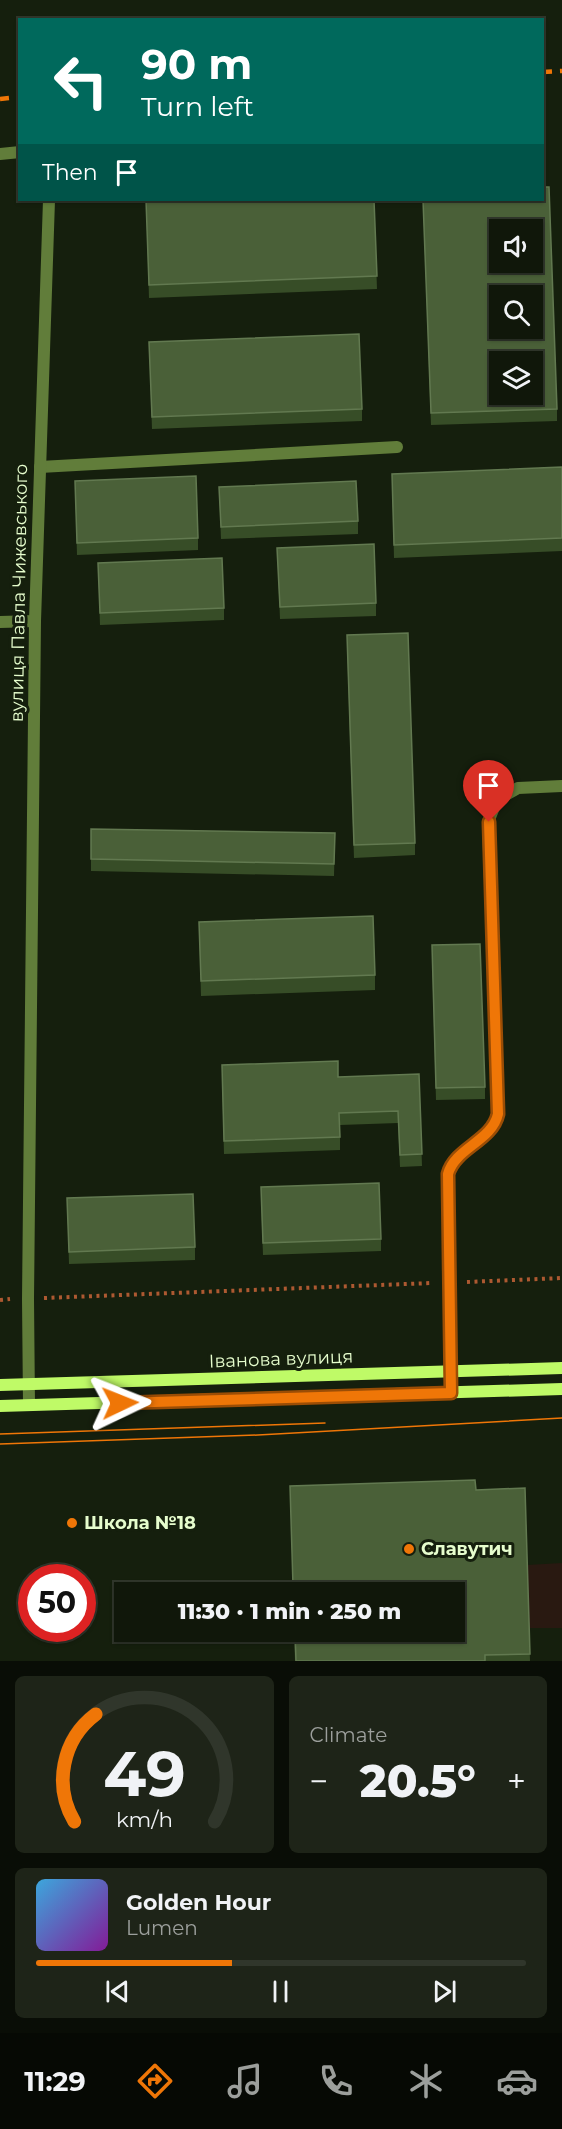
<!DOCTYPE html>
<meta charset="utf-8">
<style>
body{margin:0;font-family:Montserrat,sans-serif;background:#1e2418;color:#f1f3f6;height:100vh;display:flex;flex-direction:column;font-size:22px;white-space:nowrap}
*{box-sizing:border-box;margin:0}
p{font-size:20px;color:#9c9f9c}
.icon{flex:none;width:33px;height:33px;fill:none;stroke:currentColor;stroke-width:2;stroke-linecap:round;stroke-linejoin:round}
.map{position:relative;height:1661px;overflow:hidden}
.panel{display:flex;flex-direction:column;gap:15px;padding:15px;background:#090d06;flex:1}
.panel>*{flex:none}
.top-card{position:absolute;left:18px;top:18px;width:526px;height:183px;border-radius:0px;box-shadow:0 2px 4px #0004,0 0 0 2px #30362b;background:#00695c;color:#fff;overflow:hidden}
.buttons{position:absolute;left:489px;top:219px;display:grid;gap:12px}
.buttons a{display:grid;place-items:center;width:54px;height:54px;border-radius:0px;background:#10170a;box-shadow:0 2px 4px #0004,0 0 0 2px #30362b;font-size:30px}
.speed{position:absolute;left:18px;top:1564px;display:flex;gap:12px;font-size:30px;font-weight:700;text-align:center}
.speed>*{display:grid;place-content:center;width:78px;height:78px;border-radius:50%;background:#10170a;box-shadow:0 2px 4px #0004,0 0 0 2px #30362b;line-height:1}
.speed .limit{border:9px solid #d22;background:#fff;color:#111}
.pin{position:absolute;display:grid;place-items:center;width:51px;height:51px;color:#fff;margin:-62px -26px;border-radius:50% 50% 50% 0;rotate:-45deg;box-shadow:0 0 6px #0007}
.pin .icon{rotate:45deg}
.me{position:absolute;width:66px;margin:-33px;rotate:88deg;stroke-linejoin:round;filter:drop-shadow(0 0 4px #0008)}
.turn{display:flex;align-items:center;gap:21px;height:126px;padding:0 24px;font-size:27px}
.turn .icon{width:78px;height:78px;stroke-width:2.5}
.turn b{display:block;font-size:42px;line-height:51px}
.then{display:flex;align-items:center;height:57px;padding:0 24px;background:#0003;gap:12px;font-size:22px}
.big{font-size:45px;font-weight:800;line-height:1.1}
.panel .tile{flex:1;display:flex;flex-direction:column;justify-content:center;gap:9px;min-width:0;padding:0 21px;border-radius:9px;background:#1e2418}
.panel .dial{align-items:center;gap:0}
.dial svg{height:156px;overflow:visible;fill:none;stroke:#30362b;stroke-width:7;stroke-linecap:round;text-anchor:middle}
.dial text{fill:#f1f3f6;stroke:none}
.song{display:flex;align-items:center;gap:18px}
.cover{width:72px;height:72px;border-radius:9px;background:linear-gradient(135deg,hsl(200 70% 55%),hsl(290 70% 35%))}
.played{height:6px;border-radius:3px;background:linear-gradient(90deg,#ef7607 40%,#30362b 40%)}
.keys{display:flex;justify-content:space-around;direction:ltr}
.heat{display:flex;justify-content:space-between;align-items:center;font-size:33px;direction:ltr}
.panel .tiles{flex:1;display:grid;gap:15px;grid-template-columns:1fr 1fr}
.tile:last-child{grid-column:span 2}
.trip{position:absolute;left:114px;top:1582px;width:351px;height:60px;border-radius:0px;background:#10170a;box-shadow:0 2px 4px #0004,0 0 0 2px #30362b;font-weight:800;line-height:60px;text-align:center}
.menu{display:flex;height:96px;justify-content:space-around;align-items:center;background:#060904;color:#9c9f9c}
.menu .icon{width:42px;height:42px}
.menu .current{color:#ef7607}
.menu b{font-size:27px;color:#f1f3f6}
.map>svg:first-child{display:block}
.pitch{fill:#291911}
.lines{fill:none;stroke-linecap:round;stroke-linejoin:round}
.path{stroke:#ad5931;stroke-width:4;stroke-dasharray:3 4.5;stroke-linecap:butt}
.lane{stroke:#617d3a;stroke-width:12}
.street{stroke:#617d3a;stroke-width:12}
.secondary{stroke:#bffa67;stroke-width:12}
.tram{stroke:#ef7607;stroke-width:1.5}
.rail{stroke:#ef7607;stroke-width:4.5;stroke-dasharray:9 8;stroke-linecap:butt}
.wall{fill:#374d27}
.building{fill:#4a6038;stroke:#627950;stroke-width:1.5;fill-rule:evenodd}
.route-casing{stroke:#9b4d05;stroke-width:15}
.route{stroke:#ef7607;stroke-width:10}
.poi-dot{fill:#ef7607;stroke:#151f0d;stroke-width:2}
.labels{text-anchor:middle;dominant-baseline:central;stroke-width:6;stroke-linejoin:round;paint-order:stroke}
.street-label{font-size:18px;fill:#e6fdcd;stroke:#151f0d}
.poi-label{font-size:18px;font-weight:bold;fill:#e6fdcd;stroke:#151f0d;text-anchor:start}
</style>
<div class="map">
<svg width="562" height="1661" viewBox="0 0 562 1661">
<rect width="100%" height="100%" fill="#151f0d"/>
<!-- pitch -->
<polygon class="pitch" points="562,1563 562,1628 526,1628 527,1565"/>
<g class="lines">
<!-- path -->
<g class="path">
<polyline points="467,1282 562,1278"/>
<polyline points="44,1298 432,1283"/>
<polyline points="0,1300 10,1299"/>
</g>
<!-- lane -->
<g class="lane">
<polyline points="40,467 397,447"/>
<path d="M451,1393L448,1175C455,1148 492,1141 498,1114L488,822L497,800L518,788L562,786"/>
</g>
<!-- street -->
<g class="street">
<polyline points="0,154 20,152"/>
<polyline points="0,622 35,621"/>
<polyline points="29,1405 28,1299 35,621 49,200"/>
</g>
<!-- secondary -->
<g class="secondary">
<polyline points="0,1385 562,1368"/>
<polyline points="0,1406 562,1389"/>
</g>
<!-- tram -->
<g class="tram">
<polyline points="0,1434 325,1423"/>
<polyline points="0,1444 258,1435 562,1418"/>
</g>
<!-- rail -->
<g class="rail">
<polyline points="543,72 562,71"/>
<polyline points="0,99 20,97"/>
</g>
</g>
<!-- wall -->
<g class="wall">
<polygon points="146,200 374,200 377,289 149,298"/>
<polygon points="423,200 557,409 557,421 431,425"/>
<polygon points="149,342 362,409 362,421 152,429"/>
<polygon points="562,467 562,551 394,558 392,474"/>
<polygon points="75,481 198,538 198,550 77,555"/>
<polygon points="219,487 358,521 358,534 221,539"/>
<polygon points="277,548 376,603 376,616 280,619"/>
<polygon points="98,563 224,608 224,620 100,625"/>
<polygon points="347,647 415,843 415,855 354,858"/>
<polygon points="91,829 335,833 334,876 91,871"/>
<polygon points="199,922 375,975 375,990 201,996"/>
<polygon points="432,957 485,1087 485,1099 436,1100"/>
<polygon points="419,1074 422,1166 400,1167 398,1123 340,1125 340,1150 224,1154 222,1077 338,1077"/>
<polygon points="67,1198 195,1247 195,1260 69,1264"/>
<polygon points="261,1199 381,1239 381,1251 263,1255"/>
<polygon points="290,1486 476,1490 525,1488 530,1661 295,1661 294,1632 454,1632 293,1586"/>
</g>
<!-- building -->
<g class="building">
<path d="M543,187H549L557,409L431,413L423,200H543ZM500,230H532V262H500ZM500,296H532V328H500ZM500,362H532V394H500Z"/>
<polygon points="146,200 374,200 377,276 149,285"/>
<polygon points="359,334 362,409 152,417 149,342"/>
<polygon points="562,467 562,538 394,545 392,474"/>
<polygon points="196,476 198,538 77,543 75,481"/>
<polygon points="356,481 358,521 221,527 219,487"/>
<polygon points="374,544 376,603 280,607 277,548"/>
<polygon points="222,558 224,608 100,613 98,563"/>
<polygon points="408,633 415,843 354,845 347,635"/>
<polygon points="91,829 335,833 334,864 91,859"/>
<polygon points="373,916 375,975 201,981 199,922"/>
<polygon points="480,944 485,1087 436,1088 432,945"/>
<polygon points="338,1061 338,1077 419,1074 422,1154 400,1155 398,1111 339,1113 340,1137 224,1141 222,1065"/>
<polygon points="379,1183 381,1239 263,1243 261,1187"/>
<polygon points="193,1194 195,1247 69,1252 67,1198"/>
<polygon points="475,1480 476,1490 525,1488 530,1654 485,1655 485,1661 296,1661 295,1632 454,1632 454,1593 270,1593 270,1587 293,1586 290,1486"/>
</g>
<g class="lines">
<!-- route casing -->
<g class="route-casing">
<path id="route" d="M120,1403L451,1393L448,1174C455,1148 492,1141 498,1114L489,822"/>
</g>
<!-- route -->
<use href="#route" class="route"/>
</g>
<!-- markers -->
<g class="poi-dot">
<circle cx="72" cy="1523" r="6"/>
<circle cx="409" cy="1549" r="6"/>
</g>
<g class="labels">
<!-- street labels -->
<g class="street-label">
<text transform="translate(19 593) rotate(-89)">вулиця Павла Чижевського</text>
<text transform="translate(281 1359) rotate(-2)">Іванова вулиця</text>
</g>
<!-- poi labels -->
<g class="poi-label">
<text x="84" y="1523">Школа №18</text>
<text x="421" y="1549">Славутич</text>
</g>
</g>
</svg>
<div class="buttons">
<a><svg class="icon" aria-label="sound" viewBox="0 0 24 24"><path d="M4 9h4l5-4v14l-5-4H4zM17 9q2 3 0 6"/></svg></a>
<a><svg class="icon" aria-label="search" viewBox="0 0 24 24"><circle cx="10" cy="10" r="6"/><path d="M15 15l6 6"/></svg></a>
<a><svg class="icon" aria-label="layers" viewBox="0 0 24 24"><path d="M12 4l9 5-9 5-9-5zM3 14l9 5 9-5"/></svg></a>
</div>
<div class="speed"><div class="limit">50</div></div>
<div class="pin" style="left:489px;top:822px;background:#d93025"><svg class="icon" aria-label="arrive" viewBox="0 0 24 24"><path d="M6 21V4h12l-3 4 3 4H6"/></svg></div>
<svg class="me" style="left:120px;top:1403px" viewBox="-20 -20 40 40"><path d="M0-17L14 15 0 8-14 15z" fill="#ef7607" stroke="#fff" stroke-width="4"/></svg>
<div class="trip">11:30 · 1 min · 250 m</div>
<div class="top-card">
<div class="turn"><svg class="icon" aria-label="left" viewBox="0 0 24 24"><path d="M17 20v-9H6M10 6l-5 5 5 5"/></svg><div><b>90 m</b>Turn left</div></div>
<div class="then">Then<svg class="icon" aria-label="arrive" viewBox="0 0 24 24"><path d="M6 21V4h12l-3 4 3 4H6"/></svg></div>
</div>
</div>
<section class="panel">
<div class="tiles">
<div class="tile dial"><svg viewBox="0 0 100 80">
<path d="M14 69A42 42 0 1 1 86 69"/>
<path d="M14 69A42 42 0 0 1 25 14" stroke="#ef7607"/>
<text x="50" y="56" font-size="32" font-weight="700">49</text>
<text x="50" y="72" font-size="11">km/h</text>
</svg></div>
<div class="tile"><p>Climate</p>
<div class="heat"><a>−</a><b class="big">20.5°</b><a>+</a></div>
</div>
<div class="tile">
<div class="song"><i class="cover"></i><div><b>Golden Hour</b><p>Lumen</p></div></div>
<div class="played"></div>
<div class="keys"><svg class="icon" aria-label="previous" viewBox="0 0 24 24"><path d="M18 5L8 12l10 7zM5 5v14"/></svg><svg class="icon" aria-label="pause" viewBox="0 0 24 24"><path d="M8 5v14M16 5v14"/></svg><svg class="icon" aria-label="next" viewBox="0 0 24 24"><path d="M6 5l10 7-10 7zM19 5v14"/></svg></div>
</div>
</div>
</section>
<nav class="menu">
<b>11:29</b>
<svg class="icon current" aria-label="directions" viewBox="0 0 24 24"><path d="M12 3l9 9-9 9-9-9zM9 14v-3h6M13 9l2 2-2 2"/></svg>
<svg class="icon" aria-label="music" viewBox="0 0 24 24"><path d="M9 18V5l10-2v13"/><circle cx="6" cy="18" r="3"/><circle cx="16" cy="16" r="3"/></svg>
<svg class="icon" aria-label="phone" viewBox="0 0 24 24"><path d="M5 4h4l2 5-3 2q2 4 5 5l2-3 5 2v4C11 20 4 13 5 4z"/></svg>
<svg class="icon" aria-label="climate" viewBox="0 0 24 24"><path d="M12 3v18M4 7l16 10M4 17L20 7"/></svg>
<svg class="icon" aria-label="car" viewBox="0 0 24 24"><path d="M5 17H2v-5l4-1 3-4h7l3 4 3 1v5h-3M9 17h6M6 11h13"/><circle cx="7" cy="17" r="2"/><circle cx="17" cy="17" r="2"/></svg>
</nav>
